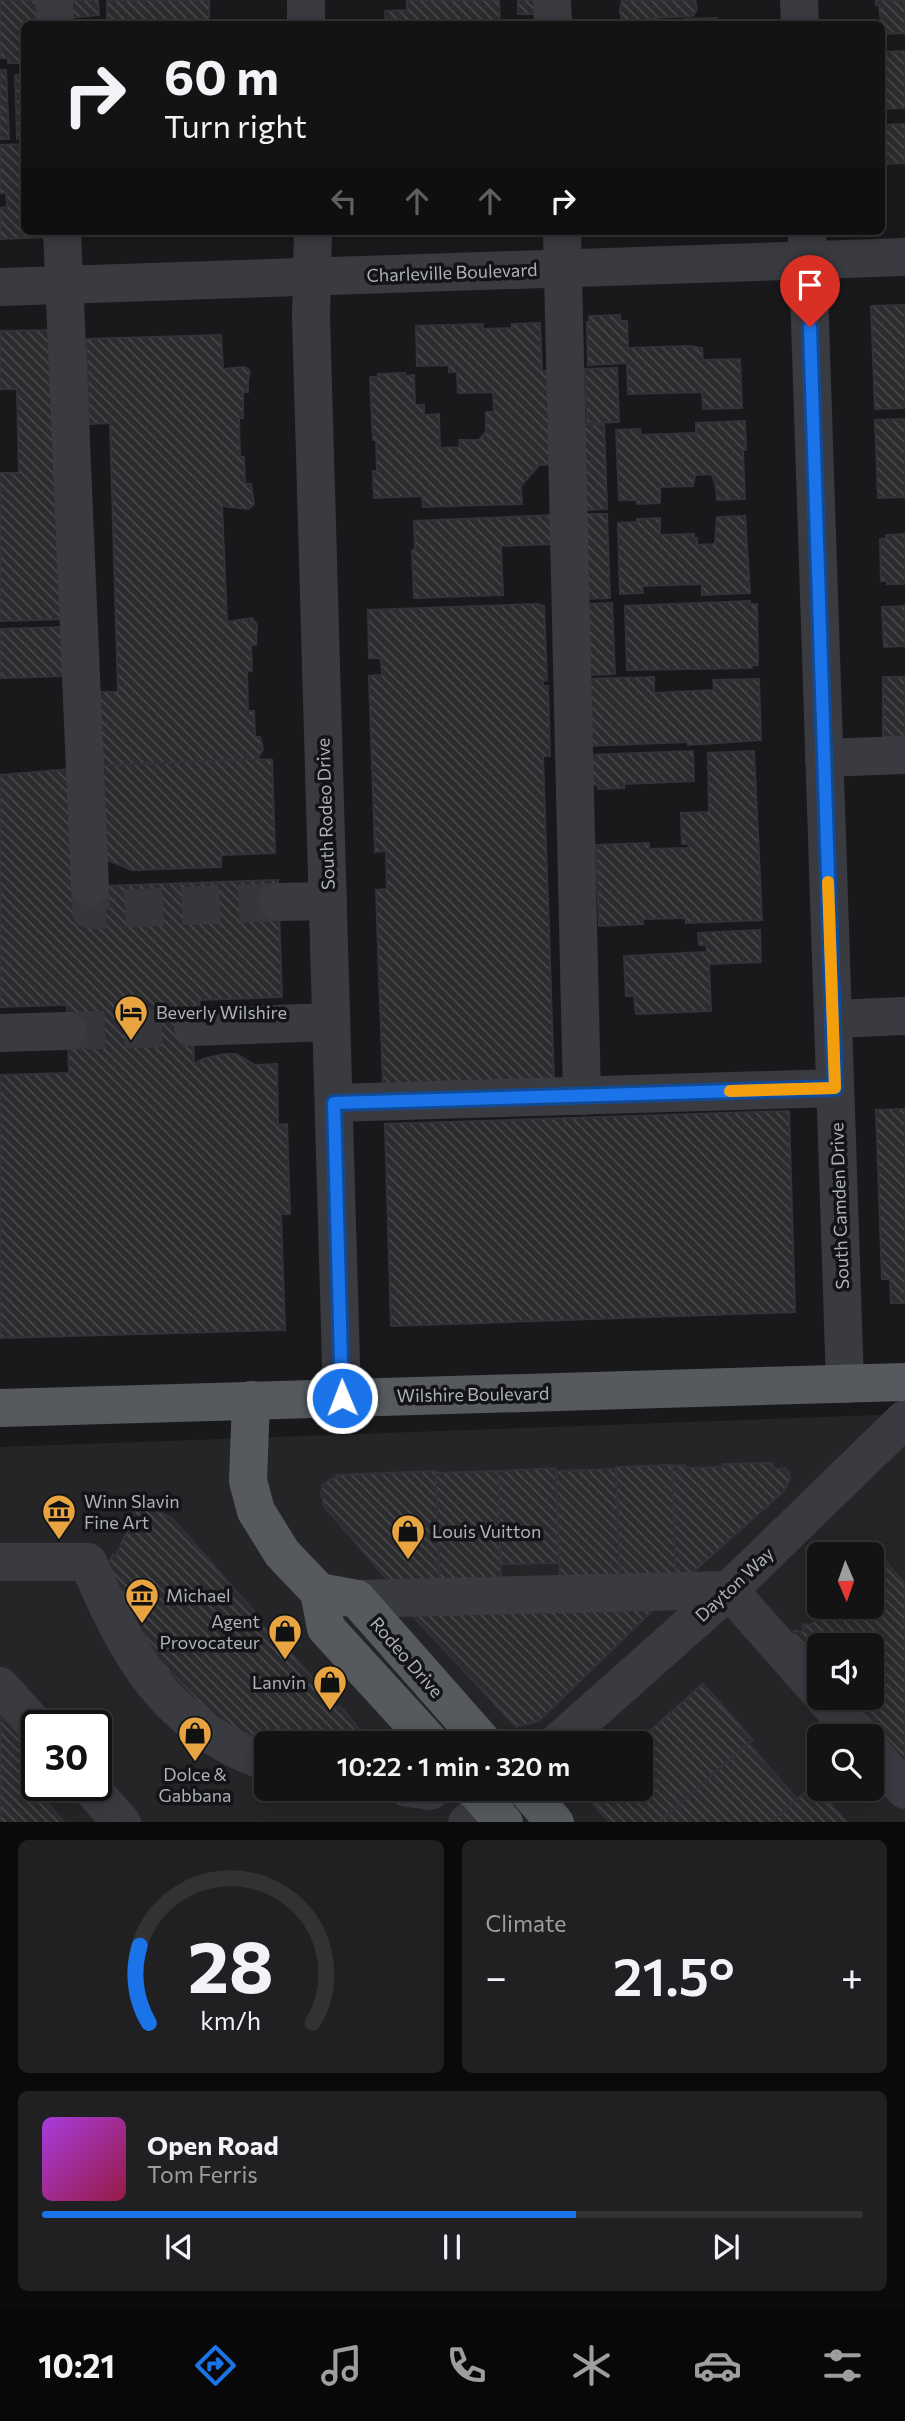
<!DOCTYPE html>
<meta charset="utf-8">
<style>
body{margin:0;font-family:Commissioner,sans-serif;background:#202022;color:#f1f3f6;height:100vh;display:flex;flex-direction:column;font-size:26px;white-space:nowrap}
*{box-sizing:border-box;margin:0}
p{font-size:23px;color:#9d9ea0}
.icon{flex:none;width:38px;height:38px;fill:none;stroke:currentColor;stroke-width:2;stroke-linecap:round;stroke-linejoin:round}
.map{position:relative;height:1822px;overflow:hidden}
.panel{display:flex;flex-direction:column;gap:18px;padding:18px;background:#0a0a0b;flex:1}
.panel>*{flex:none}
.top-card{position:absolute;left:21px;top:21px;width:864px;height:214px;border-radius:10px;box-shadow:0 4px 18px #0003,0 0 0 2px #323234;background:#131314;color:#f1f3f6;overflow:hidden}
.needle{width:46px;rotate:178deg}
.controls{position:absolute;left:807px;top:1542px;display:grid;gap:14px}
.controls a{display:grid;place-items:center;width:77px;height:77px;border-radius:10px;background:#131314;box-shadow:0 4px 18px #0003,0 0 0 2px #323234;font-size:35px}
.speed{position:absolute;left:21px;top:1710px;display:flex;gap:14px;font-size:35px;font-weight:700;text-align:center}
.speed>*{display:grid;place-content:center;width:91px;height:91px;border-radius:50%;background:#131314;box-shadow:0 4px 18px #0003,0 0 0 2px #323234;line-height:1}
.speed .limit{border:4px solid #111;border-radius:10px;background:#fff;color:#111}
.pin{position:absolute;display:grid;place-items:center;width:60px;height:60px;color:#fff;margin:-72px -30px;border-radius:50% 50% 50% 0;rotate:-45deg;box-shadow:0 0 7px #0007}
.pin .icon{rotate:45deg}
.me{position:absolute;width:77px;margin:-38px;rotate:359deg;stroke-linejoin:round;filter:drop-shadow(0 0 5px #0008)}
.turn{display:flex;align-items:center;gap:24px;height:147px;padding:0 28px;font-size:32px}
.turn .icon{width:91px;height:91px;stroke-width:2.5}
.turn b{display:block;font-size:49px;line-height:60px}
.lanes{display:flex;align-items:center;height:66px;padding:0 28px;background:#0003;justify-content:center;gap:35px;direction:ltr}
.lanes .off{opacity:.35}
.big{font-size:52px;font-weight:600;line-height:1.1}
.panel .widget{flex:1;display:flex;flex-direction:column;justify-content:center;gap:10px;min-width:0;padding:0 24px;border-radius:10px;background:#202022}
.panel .dial{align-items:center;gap:0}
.dial svg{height:182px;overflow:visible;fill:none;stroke:#323234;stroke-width:7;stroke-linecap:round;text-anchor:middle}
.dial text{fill:#f1f3f6;stroke:none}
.song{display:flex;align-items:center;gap:21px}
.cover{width:84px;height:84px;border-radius:10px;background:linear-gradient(135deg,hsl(280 70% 55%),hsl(340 70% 35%))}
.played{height:7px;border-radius:4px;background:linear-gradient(90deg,#1a73e8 65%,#323234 65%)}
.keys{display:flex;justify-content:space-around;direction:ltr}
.heat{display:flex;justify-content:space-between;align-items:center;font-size:38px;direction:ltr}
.panel .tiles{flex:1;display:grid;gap:18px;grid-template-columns:1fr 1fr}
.widget:last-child{grid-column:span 2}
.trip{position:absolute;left:254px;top:1731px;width:399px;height:70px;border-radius:10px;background:#131314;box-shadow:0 4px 18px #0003,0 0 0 2px #323234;font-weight:600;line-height:70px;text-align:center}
.menu{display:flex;height:112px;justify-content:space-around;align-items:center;background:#080808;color:#9d9ea0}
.menu .icon{width:49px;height:49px}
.menu .selected{color:#1a73e8}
.menu b{font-size:32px;color:#f1f3f6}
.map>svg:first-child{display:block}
.built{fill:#252528;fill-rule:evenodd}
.building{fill:url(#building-back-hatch);stroke:#333337;stroke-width:2}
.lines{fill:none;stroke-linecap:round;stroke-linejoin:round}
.minor-tunnel{stroke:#36373b;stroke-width:38;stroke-dasharray:38 19;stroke-linecap:butt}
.minor{stroke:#3a3b40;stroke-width:38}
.major{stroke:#56595e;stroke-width:38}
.route-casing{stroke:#114b97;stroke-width:18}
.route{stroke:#1a73e8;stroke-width:12}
.slow{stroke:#f59e0b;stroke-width:12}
.labels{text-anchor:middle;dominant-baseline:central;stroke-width:7;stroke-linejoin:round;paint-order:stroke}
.street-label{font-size:18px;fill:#acb1ba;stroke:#141416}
.poi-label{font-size:18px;fill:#acb1ba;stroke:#141416;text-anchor:start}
</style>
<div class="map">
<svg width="905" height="1823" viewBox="0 0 905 1823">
<defs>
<pattern id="building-back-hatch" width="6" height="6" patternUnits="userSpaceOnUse" patternTransform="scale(1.75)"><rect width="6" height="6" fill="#2c2c2f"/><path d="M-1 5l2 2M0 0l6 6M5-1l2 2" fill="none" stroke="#48484b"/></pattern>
</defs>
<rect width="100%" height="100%" fill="#19191b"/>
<!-- built -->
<path class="built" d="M905,1414V1822H0V1447ZM819,1554H872V1606H819ZM819,1645H872V1698H819ZM37,1726H96V1785H37ZM819,1736H872V1788H819ZM266,1743H640V1788H266Z"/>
<!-- building -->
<g class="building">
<polygon points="0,0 42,0 43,24 24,24 24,63 8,63 8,58 0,58"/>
<polygon points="67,0 98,0 99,15 68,18"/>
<rect x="107" y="0" width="102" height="24"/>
<polygon points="407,0 499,0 500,24 386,24 385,11 407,10"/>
<rect x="518" y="0" width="19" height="14"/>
<polygon points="622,0 695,0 697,9 693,16 654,18 654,24 623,24 620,11"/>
<polygon points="876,0 905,0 905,33 882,34 879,5 876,5"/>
<polygon points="717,18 717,24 684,24 684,19"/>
<polygon points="905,51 905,108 882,109 882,52"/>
<polygon points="0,70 6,70 9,139 0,139"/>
<polygon points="15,75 24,75 24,139 17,139"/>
<polygon points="905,124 905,163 885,164 884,125"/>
<polygon points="24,144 24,231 50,231 51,237 0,239 0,208 7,207 6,193 0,193 0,145"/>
<polygon points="76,231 129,231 129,235 83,236 83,233 76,234"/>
<polygon points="905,305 905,408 875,409 871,306"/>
<polygon points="620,315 620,321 627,321 628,348 690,346 702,348 703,360 740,359 742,408 703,409 702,392 628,394 627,363 588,365 587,322 590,322 589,316"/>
<polygon points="540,323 542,371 550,371 553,464 539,465 521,486 522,504 423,507 422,496 374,498 373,471 377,471 376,440 373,440 370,377 378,377 378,374 405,373 406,376 414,375 415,405 424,405 424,415 439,414 440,448 460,447 459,440 479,440 486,432 486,412 494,412 493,392 458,393 457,372 449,372 449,365 417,366 416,326 483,324 483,329 512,328 512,324"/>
<polygon points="57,330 67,619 0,621 0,473 19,473 17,389 0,389 0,331"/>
<polygon points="221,335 223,369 244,367 248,369 250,373 248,379 248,392 243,392 243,418 239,418 240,457 244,457 245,484 251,484 254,504 248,509 222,506 227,622 252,618 257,625 256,645 251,645 252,671 247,671 248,711 254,711 255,737 260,737 263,749 257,759 95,766 93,692 118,692 110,423 89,424 86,339"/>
<polygon points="617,368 619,422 587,423 585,369"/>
<polygon points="905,419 905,497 878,498 875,420"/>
<polygon points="745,421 746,450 743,450 745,499 717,500 716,487 712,474 695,475 693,486 660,487 660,503 637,504 637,500 619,500 616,430 640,429 641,435 694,433 696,435 696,423"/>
<polygon points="604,424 607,509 586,510 576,425"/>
<polygon points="585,514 607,514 610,598 583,599"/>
<polygon points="554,515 555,544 501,546 503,595 414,598 412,550 415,550 414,521"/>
<polygon points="745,516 750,593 702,595 702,584 642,586 643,593 620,594 618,523 637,522 637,519 660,518 660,535 694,534 694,538 697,538 697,545 715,544 717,517"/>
<polygon points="905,534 905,584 887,584 887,581 881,581 880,539 886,539 886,535"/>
<polygon points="750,601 750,604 757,604 758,665 752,665 752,668 627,670 625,606"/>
<polygon points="612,603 615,674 588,675 586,604"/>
<polygon points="538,604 544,606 547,680 543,681 543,686 548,686 550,756 543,756 554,1080 383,1086 376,890 387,889 386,851 375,852 369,676 382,675 381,658 369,658 368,610"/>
<polygon points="905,606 905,646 884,647 882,607"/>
<polygon points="65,627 66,676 0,678 0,629"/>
<polygon points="654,677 654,693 714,690 713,680 759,679 761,740 688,745 688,742 588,746 586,679"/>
<polygon points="883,677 905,677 905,736 883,737"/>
<polygon points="693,751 694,781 624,784 624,788 598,789 598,785 587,785 586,755"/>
<polygon points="754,751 762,920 686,923 686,918 643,919 643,924 599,926 596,845 649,843 649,849 689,848 688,844 682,844 681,813 709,812 708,753"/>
<polygon points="257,759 272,760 275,853 221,855 221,867 132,870 98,856 95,766"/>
<polygon points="72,769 73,887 278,880 282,997 199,1000 200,1006 192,1006 194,1064 203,1059 224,1054 236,1054 255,1065 277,1064 278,1125 287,1124 290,1214 281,1214 285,1330 0,1338 0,1075 69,1073 67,1005 0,1007 0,775"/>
<polygon points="760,930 761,962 709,964 711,1011 636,1014 634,996 626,996 624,956 707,952 706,945 699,945 698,933"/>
<polygon points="905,1109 905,1303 891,1303 890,1279 882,1279 876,1110"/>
<polygon points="789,1111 795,1312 391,1326 385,1124"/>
<polygon points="772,1463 775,1469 785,1468 789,1473 790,1479 783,1492 676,1587 672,1466 685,1465 685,1468 723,1467 723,1464"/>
<polygon points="672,1465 676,1587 620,1589 616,1467"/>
<polygon points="556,1468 559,1563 501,1564 498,1471"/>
<polygon points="616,1469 620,1587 560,1590 556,1471"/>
<polygon points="436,1471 439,1588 396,1590 324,1506 321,1492 323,1485 332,1478 337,1479 336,1475"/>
<polygon points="498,1471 501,1591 440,1594 436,1473"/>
<polygon points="138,1503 172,1518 259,1617 257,1619 286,1652 288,1650 330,1697 327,1698 337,1709 340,1706 371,1743 266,1743 266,1747 191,1702 195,1698 170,1671 168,1673 104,1572 113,1554 116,1555 132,1521 130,1520"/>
<polygon points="868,1541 905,1584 905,1775 836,1698 872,1698 872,1645 819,1645 819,1679 793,1639 794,1631 803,1631 803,1624 810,1625 819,1616 819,1609 872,1606 872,1554 853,1554"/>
<polygon points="665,1598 539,1721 516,1727 413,1616"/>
<polygon points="703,1684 753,1740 658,1823 610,1823 582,1791 585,1788 640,1788 640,1743 636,1743"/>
<polygon points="0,1711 37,1753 37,1762 22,1775 65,1823 0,1823"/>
<polygon points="748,1743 797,1799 771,1823 658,1823"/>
<polygon points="814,1785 848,1823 771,1823 797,1799"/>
</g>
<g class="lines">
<!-- minor-tunnel -->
<g class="minor-tunnel">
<polyline points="90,887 91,910 278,902"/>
<polyline points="67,1031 193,1027"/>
</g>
<!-- minor -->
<g class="minor">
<polyline points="54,0 55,24"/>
<polyline points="306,0 306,24"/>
<polyline points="552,0 553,24"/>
<polyline points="799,0 800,24"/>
<polyline points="62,231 90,887"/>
<polyline points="313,231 311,316 342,1398"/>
<polyline points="562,231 582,1096"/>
<polyline points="807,231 845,1384"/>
<polyline points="0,287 905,257"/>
<polyline points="824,758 905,755"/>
<polyline points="278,902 328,901"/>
<polyline points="833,1019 905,1016"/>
<polyline points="193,1027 331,1022"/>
<polyline points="0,1033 67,1031"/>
<polyline points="334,1103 835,1088"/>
<path d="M0,1562H88C128,1655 164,1725 266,1762"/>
<polyline points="357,1599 729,1590 819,1692"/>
<polyline points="0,1686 37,1727"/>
<polyline points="824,1698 858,1736"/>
<polyline points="557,1743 729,1590 905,1419"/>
<polyline points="872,1752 905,1790"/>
<polyline points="88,1785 122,1823"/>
<polyline points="407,1788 430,1791"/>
<polyline points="467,1823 505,1788"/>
</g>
<!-- major -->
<g class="major">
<polyline points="251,1400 248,1481 256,1511 282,1553 319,1592 326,1628 431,1743"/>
<polyline points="0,1408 905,1382"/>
<polyline points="319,1592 357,1599 484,1743"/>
<polyline points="473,1788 504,1823"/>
<polyline points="525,1788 555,1823"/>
</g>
</g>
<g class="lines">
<!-- route casing -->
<g class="route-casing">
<polyline id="route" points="342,1398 334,1103 835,1088 810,327"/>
</g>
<!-- route -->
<use href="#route" class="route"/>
<!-- slow -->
<polyline class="slow" points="730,1091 835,1088 828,882"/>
</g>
<!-- icons -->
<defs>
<g id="hotel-pin" transform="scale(1.75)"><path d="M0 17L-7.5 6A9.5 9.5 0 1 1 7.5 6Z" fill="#e9a442" stroke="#141416"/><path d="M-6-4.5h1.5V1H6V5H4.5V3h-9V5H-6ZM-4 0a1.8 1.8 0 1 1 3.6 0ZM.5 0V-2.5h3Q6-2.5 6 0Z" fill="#111"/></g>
<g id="museum-pin" transform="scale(1.75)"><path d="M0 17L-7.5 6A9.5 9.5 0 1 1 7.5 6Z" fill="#e9a442" stroke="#141416"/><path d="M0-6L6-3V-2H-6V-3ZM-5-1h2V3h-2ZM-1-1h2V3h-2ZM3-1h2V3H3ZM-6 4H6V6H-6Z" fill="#111"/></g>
<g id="shop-pin" transform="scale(1.75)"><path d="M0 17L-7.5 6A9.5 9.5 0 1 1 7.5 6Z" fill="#e9a442" stroke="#141416"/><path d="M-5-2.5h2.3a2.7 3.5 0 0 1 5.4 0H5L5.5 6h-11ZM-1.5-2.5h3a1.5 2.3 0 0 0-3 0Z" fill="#111"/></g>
</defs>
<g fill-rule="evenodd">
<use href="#hotel-pin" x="131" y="1012"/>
<use href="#museum-pin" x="59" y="1511"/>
<use href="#shop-pin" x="408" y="1531"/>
<use href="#museum-pin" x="142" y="1595"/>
<use href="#shop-pin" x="285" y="1631"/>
<use href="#shop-pin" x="330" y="1682"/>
<use href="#shop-pin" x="195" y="1733"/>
</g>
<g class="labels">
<!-- street labels -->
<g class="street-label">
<text transform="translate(452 272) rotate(-2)">Charleville Boulevard</text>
<text transform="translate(325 814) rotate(-92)">South Rodeo Drive</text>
<text transform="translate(839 1206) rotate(-92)">South Camden Drive</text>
<text transform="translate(473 1394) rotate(-1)">Wilshire Boulevard</text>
<text transform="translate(734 1584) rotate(-43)">Dayton Way</text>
<text transform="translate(407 1657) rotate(49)">Rodeo Drive</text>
</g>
<!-- poi labels -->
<g class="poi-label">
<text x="156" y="1012">Beverly Wilshire</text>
<text x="84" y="1501">Winn Slavin<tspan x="84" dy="21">Fine Art</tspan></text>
<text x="432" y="1531">Louis Vuitton</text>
<text x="166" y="1595">Michael</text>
<text x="260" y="1621" text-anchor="end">Agent<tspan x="260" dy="21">Provocateur</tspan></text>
<text x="306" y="1682" text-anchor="end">Lanvin</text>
<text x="195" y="1774" text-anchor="middle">Dolce &amp;<tspan x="195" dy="21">Gabbana</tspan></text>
</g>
</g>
</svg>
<div class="controls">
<a><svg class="needle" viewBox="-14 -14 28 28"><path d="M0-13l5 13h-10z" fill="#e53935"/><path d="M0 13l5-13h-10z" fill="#9d9ea0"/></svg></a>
<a><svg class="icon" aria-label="sound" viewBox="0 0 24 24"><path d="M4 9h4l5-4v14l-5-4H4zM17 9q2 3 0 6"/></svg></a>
<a><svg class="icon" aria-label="search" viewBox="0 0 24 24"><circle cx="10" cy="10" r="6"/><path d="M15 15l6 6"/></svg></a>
</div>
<div class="speed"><div class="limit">30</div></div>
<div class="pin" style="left:810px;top:327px;background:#d93025"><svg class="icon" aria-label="arrive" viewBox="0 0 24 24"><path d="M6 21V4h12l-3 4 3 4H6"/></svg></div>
<svg class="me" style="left:342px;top:1398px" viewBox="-20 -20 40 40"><circle r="17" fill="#1a73e8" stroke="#fff" stroke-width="3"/><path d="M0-11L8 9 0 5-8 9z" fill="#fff"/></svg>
<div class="trip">10:22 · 1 min · 320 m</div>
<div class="top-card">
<div class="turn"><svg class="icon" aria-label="right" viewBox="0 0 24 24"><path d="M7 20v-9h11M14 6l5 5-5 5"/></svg><div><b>60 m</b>Turn right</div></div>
<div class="lanes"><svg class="icon off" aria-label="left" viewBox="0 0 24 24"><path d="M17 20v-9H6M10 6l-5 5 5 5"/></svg><svg class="icon off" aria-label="ahead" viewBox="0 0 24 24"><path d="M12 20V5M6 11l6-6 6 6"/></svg><svg class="icon off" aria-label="ahead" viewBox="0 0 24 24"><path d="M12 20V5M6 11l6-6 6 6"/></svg><svg class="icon" aria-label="right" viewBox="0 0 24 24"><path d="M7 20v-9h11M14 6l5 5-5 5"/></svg></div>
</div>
</div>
<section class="panel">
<div class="tiles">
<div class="widget dial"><svg viewBox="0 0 100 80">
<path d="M14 69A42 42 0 1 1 86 69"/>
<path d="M14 69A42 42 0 0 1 10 35" stroke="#1a73e8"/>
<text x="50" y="56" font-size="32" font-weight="700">28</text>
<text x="50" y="72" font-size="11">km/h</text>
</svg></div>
<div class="widget"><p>Climate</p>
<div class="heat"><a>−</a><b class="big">21.5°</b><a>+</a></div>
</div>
<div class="widget">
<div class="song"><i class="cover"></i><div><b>Open Road</b><p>Tom Ferris</p></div></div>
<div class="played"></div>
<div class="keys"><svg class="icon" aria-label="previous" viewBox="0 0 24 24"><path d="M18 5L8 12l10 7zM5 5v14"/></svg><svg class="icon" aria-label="pause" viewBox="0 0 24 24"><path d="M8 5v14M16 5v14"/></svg><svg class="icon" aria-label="next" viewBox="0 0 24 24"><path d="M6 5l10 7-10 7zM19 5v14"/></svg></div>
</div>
</div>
</section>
<nav class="menu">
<b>10:21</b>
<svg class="icon selected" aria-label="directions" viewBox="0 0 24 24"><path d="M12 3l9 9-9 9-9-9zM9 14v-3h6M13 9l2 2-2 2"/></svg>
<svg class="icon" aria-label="music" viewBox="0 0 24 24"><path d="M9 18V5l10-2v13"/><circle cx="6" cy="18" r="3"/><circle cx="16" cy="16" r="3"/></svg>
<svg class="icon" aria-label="phone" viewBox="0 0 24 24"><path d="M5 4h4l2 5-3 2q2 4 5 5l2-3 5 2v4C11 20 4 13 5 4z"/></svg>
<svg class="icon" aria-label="climate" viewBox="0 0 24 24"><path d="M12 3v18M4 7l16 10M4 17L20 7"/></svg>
<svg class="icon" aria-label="car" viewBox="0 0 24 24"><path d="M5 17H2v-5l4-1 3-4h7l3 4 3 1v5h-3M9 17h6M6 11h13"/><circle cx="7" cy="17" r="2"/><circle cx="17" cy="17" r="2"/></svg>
<svg class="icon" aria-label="filters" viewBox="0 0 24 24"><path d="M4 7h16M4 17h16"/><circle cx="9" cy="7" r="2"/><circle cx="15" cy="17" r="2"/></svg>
</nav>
